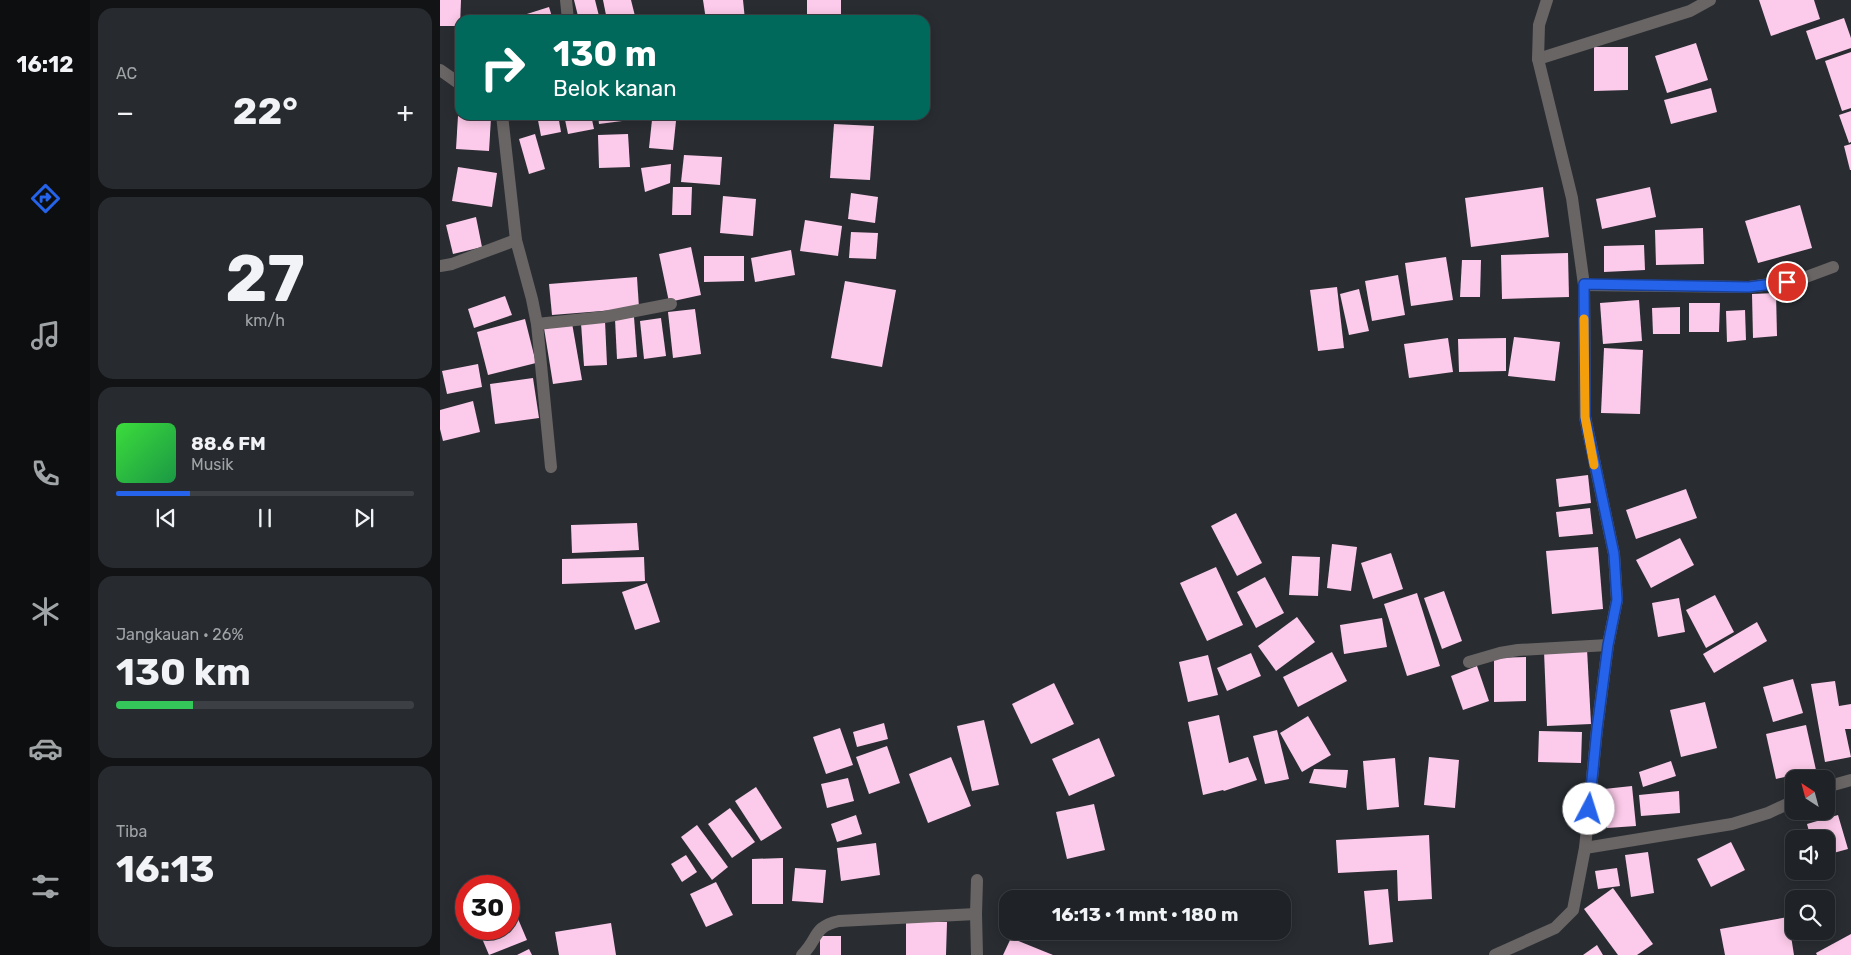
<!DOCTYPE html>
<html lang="id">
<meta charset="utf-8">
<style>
body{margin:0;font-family:Rubik,sans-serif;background:#272a2e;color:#f1f3f6;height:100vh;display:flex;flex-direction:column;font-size:19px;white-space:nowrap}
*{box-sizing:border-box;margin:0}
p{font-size:16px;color:#a1a4a7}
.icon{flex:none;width:28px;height:28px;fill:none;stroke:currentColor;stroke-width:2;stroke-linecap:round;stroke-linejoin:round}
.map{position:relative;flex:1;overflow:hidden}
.drawer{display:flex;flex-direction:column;gap:8px;padding:8px;background:#111315;width:350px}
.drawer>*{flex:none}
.guide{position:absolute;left:15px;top:15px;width:475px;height:105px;border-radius:15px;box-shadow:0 2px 12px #0003,0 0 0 1px #3c3f43;background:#00695c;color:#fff;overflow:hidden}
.needle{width:32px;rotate:324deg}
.buttons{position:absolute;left:1345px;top:770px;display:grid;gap:10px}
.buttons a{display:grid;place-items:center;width:50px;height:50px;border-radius:10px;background:#1f2226;box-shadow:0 2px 12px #0003,0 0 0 1px #3c3f43;font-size:25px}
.speed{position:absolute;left:15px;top:875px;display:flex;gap:10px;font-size:25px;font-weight:700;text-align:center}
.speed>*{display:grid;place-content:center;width:65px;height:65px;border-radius:50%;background:#1f2226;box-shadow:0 2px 12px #0003,0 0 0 1px #3c3f43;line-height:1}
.speed .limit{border:8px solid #d22;background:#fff;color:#111}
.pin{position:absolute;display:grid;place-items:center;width:42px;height:42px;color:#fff;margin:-21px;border:2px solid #fff;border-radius:50%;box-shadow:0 1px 5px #0007}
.me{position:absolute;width:55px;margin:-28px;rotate:5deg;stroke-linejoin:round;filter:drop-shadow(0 0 4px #0008)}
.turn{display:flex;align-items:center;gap:18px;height:105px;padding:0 15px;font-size:22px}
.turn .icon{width:65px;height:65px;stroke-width:2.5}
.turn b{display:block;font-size:35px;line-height:42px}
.big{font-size:38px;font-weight:700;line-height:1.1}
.drawer .tile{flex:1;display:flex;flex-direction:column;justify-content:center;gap:8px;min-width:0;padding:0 18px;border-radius:15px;background:#272a2e}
.drawer .dial{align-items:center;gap:0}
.dial b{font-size:65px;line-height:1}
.song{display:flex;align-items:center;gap:15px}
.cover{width:60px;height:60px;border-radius:8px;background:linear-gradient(135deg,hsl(120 70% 55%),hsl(140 70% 35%))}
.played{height:5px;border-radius:2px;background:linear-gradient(90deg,#2563eb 25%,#3c3f43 25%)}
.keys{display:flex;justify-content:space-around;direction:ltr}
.heat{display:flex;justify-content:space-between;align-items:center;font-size:28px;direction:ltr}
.charge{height:8px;border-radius:4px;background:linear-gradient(90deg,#34c759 26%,#3c3f43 0)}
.trip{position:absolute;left:559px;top:890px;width:292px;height:50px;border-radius:15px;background:#1f2226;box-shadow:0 2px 12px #0003,0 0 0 1px #3c3f43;font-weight:700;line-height:50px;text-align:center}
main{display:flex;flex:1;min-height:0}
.menu{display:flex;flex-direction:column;width:90px;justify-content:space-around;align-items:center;background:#0c0e0f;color:#a1a4a7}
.menu .icon{width:35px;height:35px}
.menu .active{color:#2563eb}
.menu b{font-size:22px;color:#f1f3f6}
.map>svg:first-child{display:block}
.building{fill:#fccaea}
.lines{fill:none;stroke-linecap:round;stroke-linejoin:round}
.street{stroke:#696564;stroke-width:12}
.route-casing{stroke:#184099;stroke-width:12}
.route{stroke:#2563eb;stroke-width:9}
.slow{stroke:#f59e0b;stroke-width:9}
</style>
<main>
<nav class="menu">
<b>16:12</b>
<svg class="icon active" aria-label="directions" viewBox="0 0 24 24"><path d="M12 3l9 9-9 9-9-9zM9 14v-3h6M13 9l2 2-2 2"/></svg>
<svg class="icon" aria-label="music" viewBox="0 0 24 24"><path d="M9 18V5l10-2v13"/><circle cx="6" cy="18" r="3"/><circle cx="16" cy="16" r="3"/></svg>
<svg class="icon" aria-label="phone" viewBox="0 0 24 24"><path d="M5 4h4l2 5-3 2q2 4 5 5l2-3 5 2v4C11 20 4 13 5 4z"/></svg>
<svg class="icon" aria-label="climate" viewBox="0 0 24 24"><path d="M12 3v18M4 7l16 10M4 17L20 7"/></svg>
<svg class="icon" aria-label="car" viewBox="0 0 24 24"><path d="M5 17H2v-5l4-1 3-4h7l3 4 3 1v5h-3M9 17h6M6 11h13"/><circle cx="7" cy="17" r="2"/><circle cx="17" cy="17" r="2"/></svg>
<svg class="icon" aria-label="filters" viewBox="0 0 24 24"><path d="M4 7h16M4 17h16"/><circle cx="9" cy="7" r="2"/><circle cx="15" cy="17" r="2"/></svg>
</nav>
<section class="drawer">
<div class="tile"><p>AC</p>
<div class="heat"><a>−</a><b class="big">22°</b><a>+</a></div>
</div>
<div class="tile dial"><b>27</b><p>km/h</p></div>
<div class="tile">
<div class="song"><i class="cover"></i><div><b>88.6 FM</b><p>Musik</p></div></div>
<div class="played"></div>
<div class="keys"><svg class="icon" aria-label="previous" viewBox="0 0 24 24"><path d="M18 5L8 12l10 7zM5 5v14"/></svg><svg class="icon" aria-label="pause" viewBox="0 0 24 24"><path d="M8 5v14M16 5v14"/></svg><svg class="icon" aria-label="next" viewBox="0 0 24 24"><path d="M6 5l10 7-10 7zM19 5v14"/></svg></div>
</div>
<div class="tile"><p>Jangkauan · 26%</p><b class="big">130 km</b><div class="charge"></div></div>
<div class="tile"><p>Tiba</p><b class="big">16:13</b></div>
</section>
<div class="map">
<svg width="1411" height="955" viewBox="0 0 1411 955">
<rect width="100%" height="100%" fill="#292d32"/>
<!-- building -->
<g class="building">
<polygon points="0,0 21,0 20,26 0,26"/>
<polygon points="134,0 155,0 160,20 139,20"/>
<polygon points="163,0 191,0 196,20 167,20"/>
<polygon points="263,0 303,0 305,20 266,20"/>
<rect x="367" y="0" width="34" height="20"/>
<polygon points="1319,0 1374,0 1380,19 1331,36"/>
<polygon points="109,7 113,20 68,20"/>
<polygon points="1404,18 1411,38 1411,48 1376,60 1366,31"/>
<polygon points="1256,43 1268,80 1227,93 1215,56"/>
<polygon points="1154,47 1188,47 1188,90 1154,91"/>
<polygon points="1411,52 1411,108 1402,111 1385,61"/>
<polygon points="1271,88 1277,112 1231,124 1224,100"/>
<polygon points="1411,111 1411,142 1409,143 1399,115"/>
<polygon points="97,115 118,115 121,132 101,136"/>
<polygon points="124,115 151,115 154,129 128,134"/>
<polygon points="158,115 190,115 190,120 159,124"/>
<polygon points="18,116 51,118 49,151 16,149"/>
<polygon points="212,120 236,121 233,150 209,148"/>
<polygon points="394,124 434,126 430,180 390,178"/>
<polygon points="95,134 105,169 89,174 79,139"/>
<polygon points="188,134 190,167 159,168 158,135"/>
<polygon points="1411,144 1411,170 1410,170 1404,146"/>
<polygon points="244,155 282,157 280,185 241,182"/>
<polygon points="231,164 230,183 205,192 201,168"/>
<polygon points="18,167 57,173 52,207 12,201"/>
<polygon points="233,187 252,187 251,215 232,215"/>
<polygon points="1103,187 1109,237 1031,247 1025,198"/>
<polygon points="1210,187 1216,217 1162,229 1156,199"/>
<polygon points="411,193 438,197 435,223 408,219"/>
<polygon points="283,196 316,199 313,236 280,233"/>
<polygon points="1360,205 1372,248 1318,263 1305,221"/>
<polygon points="36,217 42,247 13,254 6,225"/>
<polygon points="365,220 402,226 398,256 360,251"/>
<polygon points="1263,228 1264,264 1216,265 1215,230"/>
<polygon points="411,232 438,233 436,259 409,258"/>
<polygon points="1204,245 1205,270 1164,272 1164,246"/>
<polygon points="251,247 261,295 229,302 219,254"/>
<polygon points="351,250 355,275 315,282 311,258"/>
<polygon points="1128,253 1129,297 1062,299 1061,255"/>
<polygon points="264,256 304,256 304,281 264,282"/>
<polygon points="1006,257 1013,300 971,306 965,263"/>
<polygon points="1022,260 1041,260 1040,297 1020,297"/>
<polygon points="958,275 965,315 932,321 925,281"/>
<polygon points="197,277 199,308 112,315 109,284"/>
<polygon points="405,281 456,290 442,367 391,358"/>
<polygon points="897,287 904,348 878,351 870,290"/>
<polygon points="919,289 929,331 909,335 900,294"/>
<polygon points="1336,293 1337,336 1313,338 1312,294"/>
<polygon points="65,296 72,315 34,328 28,309"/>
<polygon points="1199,300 1202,341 1163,344 1160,303"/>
<polygon points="1249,303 1280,303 1279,332 1249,332"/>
<polygon points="1240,307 1240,334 1213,334 1212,308"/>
<polygon points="255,309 261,354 233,358 228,312"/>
<polygon points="1305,310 1306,340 1287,342 1286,311"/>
<polygon points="194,317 197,357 177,359 175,319"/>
<polygon points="221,318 226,356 204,359 200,321"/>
<polygon points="85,319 96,363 48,375 37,332"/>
<polygon points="165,321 167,365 144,366 141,323"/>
<polygon points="132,323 142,380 113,384 104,328"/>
<polygon points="1074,337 1120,342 1115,381 1068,376"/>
<polygon points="1008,338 1013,372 969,378 964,344"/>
<polygon points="1066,338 1066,371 1019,372 1018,339"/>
<polygon points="1164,348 1203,350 1200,414 1161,413"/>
<polygon points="38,364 42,387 7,394 2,371"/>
<polygon points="93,378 99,418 55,424 50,384"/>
<polygon points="33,401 40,432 3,441 0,429 0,410"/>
<polygon points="1148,475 1151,503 1119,507 1116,479"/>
<polygon points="1246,489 1257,518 1196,539 1186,510"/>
<polygon points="1150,508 1153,534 1119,537 1116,512"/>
<polygon points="796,513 822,563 797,576 771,526"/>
<polygon points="197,523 199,550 132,553 131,525"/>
<polygon points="1240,538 1254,565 1211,588 1196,560"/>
<polygon points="892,544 917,547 911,591 887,588"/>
<polygon points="1158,547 1163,609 1112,614 1106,551"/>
<polygon points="951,553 963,589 933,599 921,563"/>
<polygon points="852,556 880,557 878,596 849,595"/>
<polygon points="204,557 205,581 122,584 122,559"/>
<polygon points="776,567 803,625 767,641 740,583"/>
<polygon points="825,577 844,613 816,628 797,592"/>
<polygon points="207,583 220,622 195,630 182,592"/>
<polygon points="1004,591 1022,641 1002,649 984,598"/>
<polygon points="977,593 1000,666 967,676 944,604"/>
<polygon points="1275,595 1294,632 1266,648 1246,610"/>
<polygon points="1239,598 1245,632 1218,637 1212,603"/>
<polygon points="857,617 875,642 836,671 818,646"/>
<polygon points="942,618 947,647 904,654 900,625"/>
<polygon points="1317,622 1327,641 1274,673 1263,654"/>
<polygon points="1147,649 1151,724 1107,726 1104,651"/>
<polygon points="892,652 907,681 858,707 843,677"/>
<polygon points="811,653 821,676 787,691 777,668"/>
<polygon points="768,655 778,695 748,702 739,662"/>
<polygon points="1086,657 1086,701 1054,702 1054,658"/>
<polygon points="1037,666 1049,701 1023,710 1011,676"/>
<polygon points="1353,679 1363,713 1333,722 1323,687"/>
<polygon points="1395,681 1399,706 1411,704 1411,729 1405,729 1411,757 1385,762 1371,684"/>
<polygon points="614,683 634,724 591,744 572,704"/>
<polygon points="1265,702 1277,748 1241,757 1230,710"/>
<polygon points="779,715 789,763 808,757 817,780 784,791 783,790 763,795 748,722"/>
<polygon points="868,716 891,755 862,772 840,733"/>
<polygon points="544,720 559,785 532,791 517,726"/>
<polygon points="444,723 448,739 417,747 413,732"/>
<polygon points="1366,725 1376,770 1336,779 1326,734"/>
<polygon points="400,728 413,765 386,774 373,737"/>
<polygon points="837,730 849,779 825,784 813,736"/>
<polygon points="1099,731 1142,732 1141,763 1098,762"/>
<polygon points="659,738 675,776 629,796 612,759"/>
<polygon points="447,746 460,783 429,794 416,757"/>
<polygon points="511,757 531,806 488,823 469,774"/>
<polygon points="989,757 1019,760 1015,808 984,805"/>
<polygon points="955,758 959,807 927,810 923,761"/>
<polygon points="1231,761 1236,776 1203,787 1199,772"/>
<polygon points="874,769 908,770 906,788 869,783"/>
<polygon points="408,778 414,801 387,808 381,784"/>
<polygon points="1192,786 1196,826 1167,828 1164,789"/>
<polygon points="316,787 342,828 321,841 295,801"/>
<polygon points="1239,791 1240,813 1201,816 1199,795"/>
<polygon points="654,804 665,850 627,859 616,812"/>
<polygon points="290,808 315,842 292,858 268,824"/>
<polygon points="416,815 422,834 397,842 391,824"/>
<polygon points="1398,815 1408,849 1386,855 1386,839 1371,839 1367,824"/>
<polygon points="257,825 288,867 272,880 241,837"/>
<polygon points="989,835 992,899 958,901 957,870 898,873 896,840"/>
<polygon points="1291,842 1305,870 1271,887 1257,859"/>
<polygon points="436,843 440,875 401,881 397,848"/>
<polygon points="1208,852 1214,893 1191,897 1185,855"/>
<polygon points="246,855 257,872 242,882 231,864"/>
<polygon points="343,858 343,904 312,904 312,859"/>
<polygon points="355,868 386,870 383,903 352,901"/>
<polygon points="1177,868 1180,886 1158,889 1155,871"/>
<polygon points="276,882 293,915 266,927 250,894"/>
<polygon points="1173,888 1213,944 1197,955 1178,955 1144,909"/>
<polygon points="948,889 953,942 929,945 924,891"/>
<polygon points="73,907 87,940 49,955 38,929 69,929 69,909"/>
<polygon points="1348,917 1354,955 1285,955 1280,929"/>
<polygon points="466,921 507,922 506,955 466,955"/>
<polygon points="171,923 176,955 119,955 115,932"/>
<polygon points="1411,934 1411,955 1377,955 1376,953"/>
<rect x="380" y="936" width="21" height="19"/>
<polygon points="571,938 613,955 563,955"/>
<polygon points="1157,945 1163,955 1143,955"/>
<polygon points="89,949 92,955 77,955"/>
</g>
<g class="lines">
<!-- street -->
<g class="street">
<polyline points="126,0 128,20"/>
<polyline points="1098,59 1250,11 1270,0"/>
<polyline points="0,70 20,84"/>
<polyline points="62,115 76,240 92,299 97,324 111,467"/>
<polyline points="0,266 12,264 76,240"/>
<polyline points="1144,285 1309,287 1358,280 1393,267"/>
<polyline points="97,324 164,317 231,304"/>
<polyline points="1029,662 1060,653 1078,650 1168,645"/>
<polyline points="1386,787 1411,780"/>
<polyline points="1145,848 1292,824 1328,813 1354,801"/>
<path d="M362,955C379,939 372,927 399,921L536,914"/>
<polyline points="537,955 536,914 537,880"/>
<polyline points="1055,955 1115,928 1133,910 1145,848 1157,729 1168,645 1177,600 1174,554 1145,417 1144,285 1132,198 1098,59 1099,25 1107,0"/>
</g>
</g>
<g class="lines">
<!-- route casing -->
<g class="route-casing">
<polyline id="route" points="1149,809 1157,729 1168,645 1177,600 1174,554 1145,417 1144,284 1309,287 1347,282"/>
</g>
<!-- route -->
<use href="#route" class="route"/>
<!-- slow -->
<polyline class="slow" points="1144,319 1145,417 1154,465"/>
</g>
</svg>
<div class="buttons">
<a><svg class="needle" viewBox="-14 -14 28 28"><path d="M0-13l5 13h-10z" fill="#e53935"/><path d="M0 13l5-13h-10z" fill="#a1a4a7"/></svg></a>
<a><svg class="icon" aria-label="sound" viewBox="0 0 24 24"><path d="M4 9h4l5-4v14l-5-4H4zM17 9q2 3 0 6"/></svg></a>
<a><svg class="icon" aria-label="search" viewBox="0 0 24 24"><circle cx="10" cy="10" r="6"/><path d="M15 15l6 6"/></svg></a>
</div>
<div class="speed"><div class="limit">30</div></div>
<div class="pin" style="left:1347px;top:282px;background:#d93025"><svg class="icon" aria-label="arrive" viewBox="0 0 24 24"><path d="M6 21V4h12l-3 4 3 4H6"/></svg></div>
<svg class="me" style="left:1149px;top:809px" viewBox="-20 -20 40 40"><circle r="19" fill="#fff"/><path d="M0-13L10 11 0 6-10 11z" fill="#2563eb"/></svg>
<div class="trip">16:13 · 1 mnt · 180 m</div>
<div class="guide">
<div class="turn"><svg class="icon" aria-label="right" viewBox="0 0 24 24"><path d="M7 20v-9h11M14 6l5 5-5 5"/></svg><div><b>130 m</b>Belok kanan</div></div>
</div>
</div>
</main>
